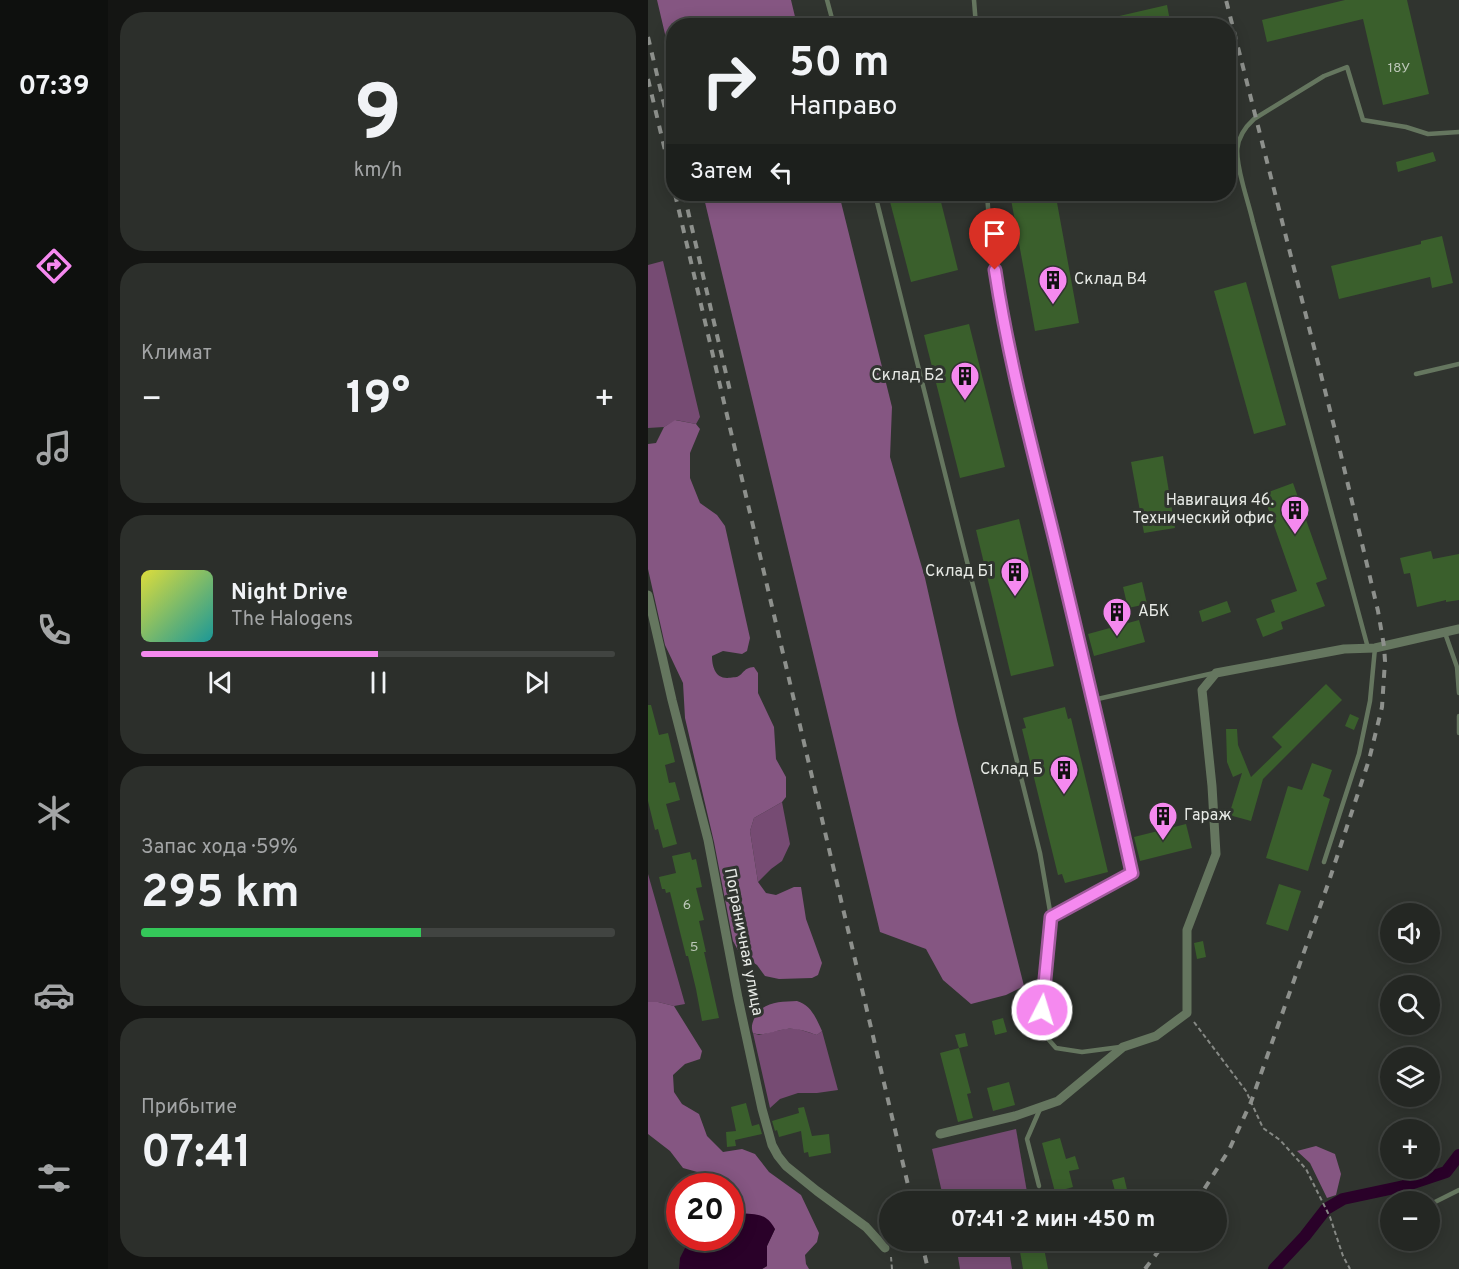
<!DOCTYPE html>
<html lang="ru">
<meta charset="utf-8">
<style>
body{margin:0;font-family:Overpass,sans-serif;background:#2c2f2b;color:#f1f3f6;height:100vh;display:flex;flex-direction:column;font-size:22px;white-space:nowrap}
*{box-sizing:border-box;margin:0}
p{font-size:20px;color:#a3a5a6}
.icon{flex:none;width:33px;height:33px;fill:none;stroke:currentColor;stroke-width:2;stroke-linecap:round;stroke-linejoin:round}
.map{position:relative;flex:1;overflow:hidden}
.sheet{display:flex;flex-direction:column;gap:12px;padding:12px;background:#141513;width:540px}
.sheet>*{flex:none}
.guide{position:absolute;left:18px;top:18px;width:570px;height:183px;border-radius:24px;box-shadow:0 3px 15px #0003,0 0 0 2px #414441;background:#242723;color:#f1f3f6;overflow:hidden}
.buttons{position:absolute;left:732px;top:903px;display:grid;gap:12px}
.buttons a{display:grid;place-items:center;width:60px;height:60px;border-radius:50%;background:#242723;box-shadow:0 3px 15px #0003,0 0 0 2px #414441;font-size:30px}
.speed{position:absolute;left:18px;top:1173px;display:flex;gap:12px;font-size:30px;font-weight:700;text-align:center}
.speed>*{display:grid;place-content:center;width:78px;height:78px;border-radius:50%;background:#242723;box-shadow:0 3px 15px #0003,0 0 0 2px #414441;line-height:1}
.speed .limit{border:9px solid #d22;background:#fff;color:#111}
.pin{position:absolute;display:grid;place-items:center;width:51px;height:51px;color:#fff;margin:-62px -26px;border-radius:50% 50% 50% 0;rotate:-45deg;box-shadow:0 0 6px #0007}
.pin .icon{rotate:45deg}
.me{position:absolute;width:66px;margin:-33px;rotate:5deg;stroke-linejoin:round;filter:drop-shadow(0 0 4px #0008)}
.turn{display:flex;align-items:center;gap:21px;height:126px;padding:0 24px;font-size:27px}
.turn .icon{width:78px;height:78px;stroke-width:2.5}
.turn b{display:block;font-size:42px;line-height:51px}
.then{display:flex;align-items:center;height:57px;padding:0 24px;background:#0003;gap:12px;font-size:22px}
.big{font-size:45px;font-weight:700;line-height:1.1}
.sheet .card{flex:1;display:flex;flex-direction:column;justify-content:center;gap:9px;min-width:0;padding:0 21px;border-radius:24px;background:#2c2f2b}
.sheet .dial{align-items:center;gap:0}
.dial b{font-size:78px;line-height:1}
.song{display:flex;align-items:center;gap:18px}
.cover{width:72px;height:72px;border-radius:9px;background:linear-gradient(135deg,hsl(60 70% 55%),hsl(180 70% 35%))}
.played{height:6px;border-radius:3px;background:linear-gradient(90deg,#f589ef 50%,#414441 50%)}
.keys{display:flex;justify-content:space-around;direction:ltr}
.heat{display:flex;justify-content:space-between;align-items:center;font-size:33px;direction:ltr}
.charge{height:9px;border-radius:4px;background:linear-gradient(90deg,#34c759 59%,#414441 0)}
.trip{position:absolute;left:231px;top:1191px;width:348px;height:60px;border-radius:30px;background:#242723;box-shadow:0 3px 15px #0003,0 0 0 2px #414441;font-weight:700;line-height:60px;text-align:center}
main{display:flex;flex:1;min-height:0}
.menu{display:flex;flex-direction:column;width:108px;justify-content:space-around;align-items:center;background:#0e100e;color:#a3a5a6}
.menu .icon{width:42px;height:42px}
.menu .active{color:#f589ef}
.menu b{font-size:27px;color:#f1f3f6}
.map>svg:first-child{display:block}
.green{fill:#764b73}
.forest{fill:#855682}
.water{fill:#2a0129}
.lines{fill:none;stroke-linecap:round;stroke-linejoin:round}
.canal{stroke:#2a0129;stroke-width:12}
.building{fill:#3a5f2c}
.path{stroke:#868985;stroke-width:2;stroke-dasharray:4.5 3;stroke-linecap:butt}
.service{stroke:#65765f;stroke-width:4.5}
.minor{stroke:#65765f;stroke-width:9}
.rail{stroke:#8d908c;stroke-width:4;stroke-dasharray:8 8;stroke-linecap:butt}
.route-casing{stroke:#9f599b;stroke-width:15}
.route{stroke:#f589ef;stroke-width:10}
.labels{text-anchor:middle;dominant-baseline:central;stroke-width:6;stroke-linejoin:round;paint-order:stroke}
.number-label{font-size:14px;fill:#bcc7b8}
.poi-label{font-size:16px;fill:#e7eae6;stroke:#30342f;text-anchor:end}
.street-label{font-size:16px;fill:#e7eae6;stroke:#30342f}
</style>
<main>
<nav class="menu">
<b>07:39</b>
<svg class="icon active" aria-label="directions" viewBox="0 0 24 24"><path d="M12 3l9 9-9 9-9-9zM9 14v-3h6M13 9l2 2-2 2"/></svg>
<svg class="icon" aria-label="music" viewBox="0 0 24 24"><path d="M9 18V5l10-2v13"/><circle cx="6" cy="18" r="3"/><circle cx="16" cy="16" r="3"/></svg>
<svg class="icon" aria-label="phone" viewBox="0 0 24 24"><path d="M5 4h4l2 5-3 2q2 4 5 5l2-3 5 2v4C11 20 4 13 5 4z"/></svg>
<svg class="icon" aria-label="climate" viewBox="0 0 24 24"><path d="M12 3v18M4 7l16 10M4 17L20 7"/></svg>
<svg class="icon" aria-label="car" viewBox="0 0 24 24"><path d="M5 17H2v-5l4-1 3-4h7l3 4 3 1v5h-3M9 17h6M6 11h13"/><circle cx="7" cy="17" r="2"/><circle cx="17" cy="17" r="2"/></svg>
<svg class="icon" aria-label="filters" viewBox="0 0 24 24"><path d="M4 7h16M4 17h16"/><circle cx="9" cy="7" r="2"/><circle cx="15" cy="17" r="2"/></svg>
</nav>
<section class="sheet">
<div class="card dial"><b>9</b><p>km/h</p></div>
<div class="card"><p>Климат</p>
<div class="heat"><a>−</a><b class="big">19°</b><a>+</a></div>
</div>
<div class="card">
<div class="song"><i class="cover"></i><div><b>Night Drive</b><p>The Halogens</p></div></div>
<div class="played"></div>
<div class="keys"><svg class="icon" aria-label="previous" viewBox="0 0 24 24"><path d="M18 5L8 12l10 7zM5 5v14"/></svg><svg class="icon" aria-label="pause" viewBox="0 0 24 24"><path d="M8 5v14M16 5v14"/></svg><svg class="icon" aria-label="next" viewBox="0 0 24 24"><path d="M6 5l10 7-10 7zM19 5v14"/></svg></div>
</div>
<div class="card"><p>Запас хода · 59%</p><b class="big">295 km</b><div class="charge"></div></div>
<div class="card"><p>Прибытие</p><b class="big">07:41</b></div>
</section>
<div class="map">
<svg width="811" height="1269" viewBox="0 0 811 1269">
<rect width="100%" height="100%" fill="#30342f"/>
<!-- green -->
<g class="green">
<polygon points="15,261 52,417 48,424 28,420 16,427 0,428 0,265"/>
<polygon points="134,802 142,844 134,861 123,869 110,882 102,831 106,818"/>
<polygon points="0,874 37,1004 26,1006 10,1002 0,1002"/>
<polygon points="137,1029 150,1029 169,1035 174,1031 190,1090 169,1093 150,1093 132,1099 122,1108 105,1033 111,1035"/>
<polygon points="368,1129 379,1192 331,1201 296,1201 284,1149"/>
<polygon points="310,1257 362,1257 364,1269 312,1269"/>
</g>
<!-- forest -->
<g class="forest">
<polygon points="9,0 143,0 149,25 26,26 25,68"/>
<polygon points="55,194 191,194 244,407 242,457 277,578 309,720 376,986 358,995 323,1004 295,980 278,949 232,932"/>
<path d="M27,420L48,424L52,429L42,453V478L52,503L69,515L77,526L102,638L99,651L94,654L75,651L64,656C64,666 67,678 79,678C80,678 88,677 89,677C97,673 95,668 106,667L110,673V693L126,727L128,759L138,777V797L134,802L106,818L102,831L110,882L118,893L128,895L146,887H153L158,919L174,963L170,975L164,978L131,979L117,976L109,965L92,954L85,941L66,842L37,718L35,683L17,645L0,569V444L8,443L16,427Z"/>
<path d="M149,1001C163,1005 168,1018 174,1031L169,1035C159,1032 150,1028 139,1029C128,1030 116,1037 105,1033C103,1027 104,1024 106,1019C114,1001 132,1002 149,1001Z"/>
<polygon points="0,1002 10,1002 26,1006 54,1051 52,1059 37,1064 25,1075 26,1092 34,1104 51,1114 59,1136 75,1152 94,1149 107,1154 121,1172 153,1195 171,1233 169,1242 157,1255 158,1264 161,1269 114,1269 119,1266 119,1246 127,1229 86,1217 83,1220 82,1186 81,1186 72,1174 53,1173 35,1168 22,1151 0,1134"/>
<polygon points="668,1146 687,1154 693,1174 688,1195 679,1198 662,1163 649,1151"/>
</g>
<!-- water -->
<path class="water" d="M94,1213C110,1215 118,1213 127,1229L119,1246V1266L114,1269H31L32,1258L40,1242L49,1244L61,1238H82L83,1220Z"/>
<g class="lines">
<!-- canal -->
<polyline class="canal" points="626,1269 657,1236 678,1209 695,1199 756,1186 798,1172 811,1155"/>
</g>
<!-- building -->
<g class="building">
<polygon points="697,0 759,0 781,94 735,105 715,19 619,42 614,20"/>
<polygon points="519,5 523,26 469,26 467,17"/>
<polygon points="785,152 788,161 750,172 748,162"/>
<polygon points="240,194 291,194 310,270 263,282"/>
<polygon points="362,194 400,194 401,198 408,197 431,323 387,331"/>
<polygon points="794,236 805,283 784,288 782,277 691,299 683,266 773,244 773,241"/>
<polygon points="598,282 638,425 606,434 566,291"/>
<polygon points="321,324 357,467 312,478 276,335"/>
<polygon points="515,456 527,528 496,533 483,462"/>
<polygon points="645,483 679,579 668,583 677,606 633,622 635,629 615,637 608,619 627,612 623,600 649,591 615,494"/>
<polygon points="371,519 406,666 363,676 328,530"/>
<polygon points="783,551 785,559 811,554 811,600 798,602 798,600 769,607 762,573 756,574 752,558"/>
<polygon points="494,582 499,604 480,608 475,587"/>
<polygon points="579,601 583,612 554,622 551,611"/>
<polygon points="491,620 497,642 446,656 440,634"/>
<polygon points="678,684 694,700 615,779 603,821 581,815 594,773 585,777 579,762 578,729 589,729 590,745 603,777 634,747 624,737"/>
<polygon points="0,705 3,705 11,735 20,733 27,762 17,765 21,783 27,782 32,800 18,804 29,844 15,848 10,829 7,830 0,801"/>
<polygon points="417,707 420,719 423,718 460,872 417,883 414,874 410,875 374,729 378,728 375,718"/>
<polygon points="702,714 711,718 706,730 697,726"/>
<polygon points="664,763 684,770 675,796 682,799 660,871 618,858 640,786 654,790"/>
<polygon points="538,824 544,848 492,861 486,837"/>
<polygon points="42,852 44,860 48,859 54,887 48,888 56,920 51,921 58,952 56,952 71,1018 54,1021 48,989 40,956 38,956 22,892 18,893 17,889 14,889 11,877 28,873 24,856"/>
<polygon points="631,884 653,891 640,931 618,924"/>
<polygon points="555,941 558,957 549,959 546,943"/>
<polygon points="355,1018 359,1032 347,1035 344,1021"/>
<polygon points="317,1033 320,1046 311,1048 307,1035"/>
<polygon points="311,1048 323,1093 319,1094 325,1118 310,1122 292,1053"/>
<polygon points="361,1082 367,1105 345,1111 339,1088"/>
<polygon points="98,1103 104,1126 111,1124 114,1134 87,1140 88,1146 79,1147 78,1132 88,1131 83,1107"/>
<polygon points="156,1107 164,1136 181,1134 183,1153 161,1157 160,1152 156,1153 153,1131 131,1137 129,1130 127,1131 124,1121 151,1113 150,1108"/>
<polygon points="412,1138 418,1159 427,1156 431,1169 421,1171 425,1187 407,1192 394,1143"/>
<polygon points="476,1177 482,1202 470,1202 464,1180"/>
<polygon points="370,1240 383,1240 384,1250 396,1248 400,1269 375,1269"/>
</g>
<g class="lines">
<!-- path -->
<g class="path">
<polyline points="546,1022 598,1091 615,1128 632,1140 658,1169 682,1217 695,1256 702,1269"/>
<polyline points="243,1257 244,1269"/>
</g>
<!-- service -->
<g class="service">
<polyline points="179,0 186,26"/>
<polyline points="326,0 328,26"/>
<polyline points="227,194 392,853 403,917 394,1010 401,1040 408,1048 434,1052 472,1047"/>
<path d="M339,194C345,284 366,373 387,461C407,541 426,620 445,700L566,673"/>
<polyline points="768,374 811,364"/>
<polyline points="797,633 809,667 811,693"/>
<path d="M720,648L605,222C602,209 598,197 595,185C588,157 583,140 606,119L676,76L699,67L715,120L758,127L780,134L811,132"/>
<polyline points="811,716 811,733"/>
<polyline points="676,862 711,754 722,701 727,648"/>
<polyline points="403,917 484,873 445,700"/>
<polyline points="391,1186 379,1139 392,1109"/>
<polyline points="782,1206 787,1202 811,1190"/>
</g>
<!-- minor -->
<g class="minor">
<polyline points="0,595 24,700 60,840 90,998 114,1109 124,1145 130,1156 138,1166 169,1191 218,1227 237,1248"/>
<polyline points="292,1134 367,1116 410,1101 475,1047 508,1036 539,1013 539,930 568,854 564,786 554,690 568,673 696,649 727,648 811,629"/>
</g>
<!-- rail -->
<g class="rail">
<polyline points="0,37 26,146"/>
<polyline points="0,79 26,188"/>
<polyline points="27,194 264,1202"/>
<polyline points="36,194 83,395"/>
<polyline points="548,1202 581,1150 603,1102 680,884 721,760 734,707 737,661 736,646 730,611 687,430 578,0"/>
<polyline points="273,1240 280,1269"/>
<polyline points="497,1269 519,1240"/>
</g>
</g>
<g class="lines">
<!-- route casing -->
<g class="route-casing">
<path id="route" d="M347,270C361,363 386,454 408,545C434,654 460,764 484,873L403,917L394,1010"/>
</g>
<!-- route -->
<use href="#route" class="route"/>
</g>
<!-- icons -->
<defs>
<g id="building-pin" transform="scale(1.5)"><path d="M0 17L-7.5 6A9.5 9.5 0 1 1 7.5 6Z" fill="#f589ef" stroke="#30342f"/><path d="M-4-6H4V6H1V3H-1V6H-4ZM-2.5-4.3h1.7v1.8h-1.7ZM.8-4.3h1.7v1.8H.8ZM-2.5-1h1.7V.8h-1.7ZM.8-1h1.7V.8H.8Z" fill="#111"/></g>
</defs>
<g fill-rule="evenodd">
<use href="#building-pin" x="405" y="280"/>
<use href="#building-pin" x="317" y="376"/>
<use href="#building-pin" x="647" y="510"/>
<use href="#building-pin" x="367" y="572"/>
<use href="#building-pin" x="469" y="612"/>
<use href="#building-pin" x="416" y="770"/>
<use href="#building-pin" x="515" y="816"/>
</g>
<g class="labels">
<!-- number labels -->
<g class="number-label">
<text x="751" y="68">18У</text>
<text x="39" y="905">6</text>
<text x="46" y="947">5</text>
</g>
<!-- poi labels -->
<g class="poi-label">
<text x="426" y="280" text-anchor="start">Склад В4</text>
<text x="296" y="376">Склад Б2</text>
<text x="626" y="501">Навигация 46.<tspan x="626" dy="18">Технический офис</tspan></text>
<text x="346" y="572">Склад Б1</text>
<text x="490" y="612" text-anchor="start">АБК</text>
<text x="395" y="770">Склад Б</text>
<text x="536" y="816" text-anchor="start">Гараж</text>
</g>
<!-- street labels -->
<g class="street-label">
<text transform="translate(95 942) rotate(79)">Пограничная улица</text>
</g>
</g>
</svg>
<div class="buttons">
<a><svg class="icon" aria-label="sound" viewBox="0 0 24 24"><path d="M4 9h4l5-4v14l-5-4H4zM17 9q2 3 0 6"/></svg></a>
<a><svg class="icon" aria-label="search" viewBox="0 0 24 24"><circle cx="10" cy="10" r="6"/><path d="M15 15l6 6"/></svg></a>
<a><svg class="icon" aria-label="layers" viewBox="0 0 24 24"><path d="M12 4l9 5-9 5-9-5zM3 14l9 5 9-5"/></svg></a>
<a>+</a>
<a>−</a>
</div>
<div class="speed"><div class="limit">20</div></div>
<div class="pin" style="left:347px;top:270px;background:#d93025"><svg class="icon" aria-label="arrive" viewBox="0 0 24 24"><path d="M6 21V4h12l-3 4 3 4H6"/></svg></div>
<svg class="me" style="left:394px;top:1010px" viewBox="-20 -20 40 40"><circle r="17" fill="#f589ef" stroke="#fff" stroke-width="3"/><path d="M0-11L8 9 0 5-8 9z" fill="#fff"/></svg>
<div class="trip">07:41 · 2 мин · 450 m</div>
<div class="guide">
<div class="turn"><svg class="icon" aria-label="right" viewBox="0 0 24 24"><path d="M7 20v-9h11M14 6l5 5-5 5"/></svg><div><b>50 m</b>Направо</div></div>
<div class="then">Затем<svg class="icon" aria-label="left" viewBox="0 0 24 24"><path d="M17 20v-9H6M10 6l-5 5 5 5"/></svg></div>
</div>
</div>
</main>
